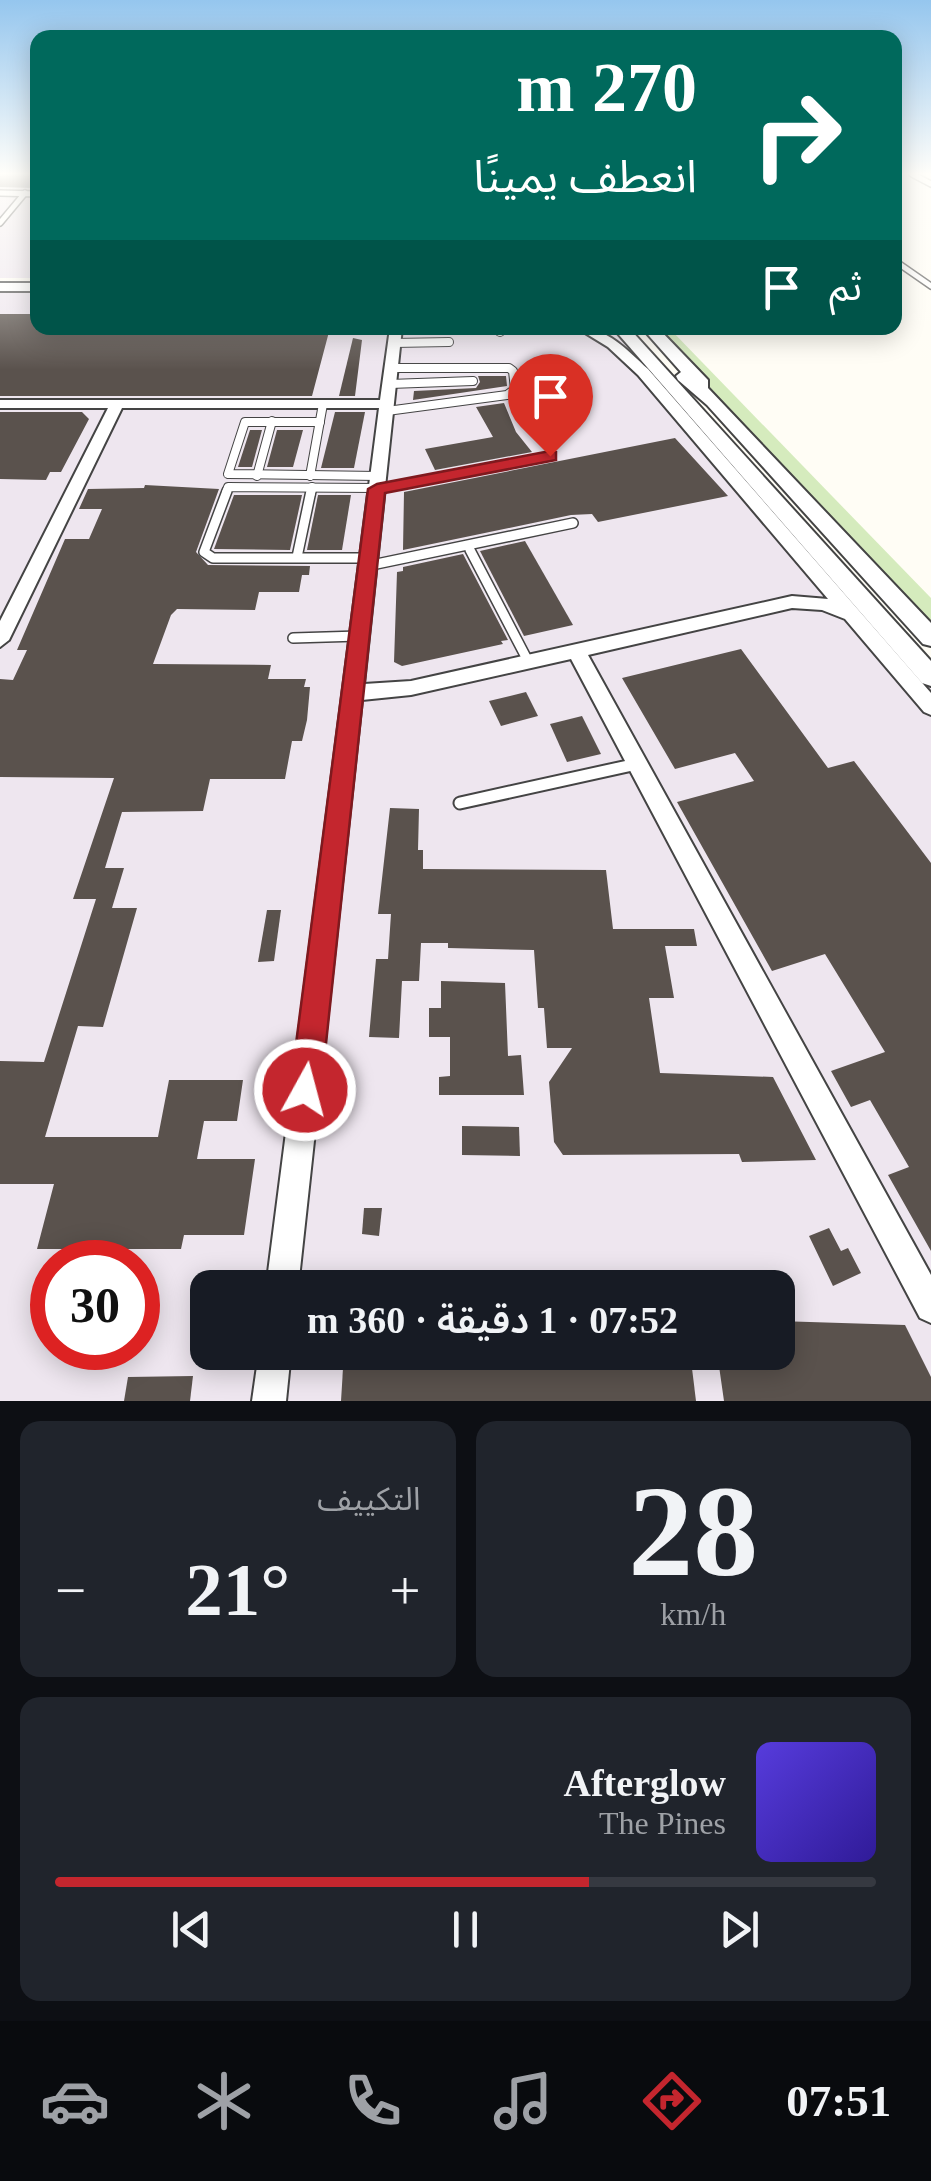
<!DOCTYPE html>
<html lang="ar">
<meta charset="utf-8">
<style>
body{margin:0;font-family:"Times New Roman","Noto Sans Arabic",serif;background:#20242c;color:#f1f3f6;direction:rtl;height:100vh;display:flex;flex-direction:column;font-size:38px;white-space:nowrap}
*{box-sizing:border-box;margin:0}
p{font-size:32px;color:#9ea1a6}
.icon{flex:none;width:55px;height:55px;fill:none;stroke:currentColor;stroke-width:2;stroke-linecap:round;stroke-linejoin:round}
.map{position:relative;height:1401px;overflow:hidden;direction:ltr}
.panel{display:flex;flex-direction:column;gap:20px;padding:20px;background:#0d0f14;flex:1}
.panel>*{flex:none}
.top-card{position:absolute;left:30px;top:30px;width:872px;height:305px;border-radius:20px;box-shadow:0 5px 25px #0003;direction:rtl;background:#00695c;color:#fff;overflow:hidden}
.speed{position:absolute;left:30px;top:1240px;display:flex;gap:20px;font-size:50px;font-weight:700;text-align:center}
.speed>*{display:grid;place-content:center;width:130px;height:130px;border-radius:50%;background:#171b24;box-shadow:0 5px 25px #0003;line-height:1}
.speed .limit{border:15px solid #d22;background:#fff;color:#111}
.pin{position:absolute;display:grid;place-items:center;width:85px;height:85px;color:#fff;margin:-102px -42px;border-radius:50% 50% 50% 0;rotate:-45deg;box-shadow:0 0 10px #0007}
.pin .icon{rotate:45deg}
.me{position:absolute;width:110px;margin:-55px;rotate:7deg;stroke-linejoin:round;filter:drop-shadow(0 0 8px #0008)}
.turn{display:flex;align-items:center;gap:35px;height:210px;padding:0 40px;font-size:45px}
.turn .icon{width:130px;height:130px;stroke-width:2.5}
.turn b{display:block;font-size:70px;line-height:85px}
.then{display:flex;align-items:center;height:95px;padding:0 40px;background:#0003;gap:20px;font-size:38px}
.big{font-size:75px;font-weight:600;line-height:1.1}
.panel .tile{flex:1;display:flex;flex-direction:column;justify-content:center;gap:15px;min-width:0;padding:0 35px;border-radius:20px;background:#20242c}
.panel .dial{align-items:center;gap:0}
.dial b{font-size:130px;line-height:1}
.song{display:flex;align-items:center;gap:30px}
.cover{width:120px;height:120px;border-radius:15px;background:linear-gradient(135deg,hsl(250 70% 55%),hsl(250 70% 35%))}
.played{height:10px;border-radius:5px;background:linear-gradient(90deg,#c4262e 65%,#363941 65%)}
.keys{display:flex;justify-content:space-around;direction:ltr}
.heat{display:flex;justify-content:space-between;align-items:center;font-size:55px;direction:ltr}
.panel .tiles{flex:1;display:grid;gap:20px;grid-template-columns:1fr 1fr}
.tile:last-child{grid-column:span 2}
.trip{position:absolute;left:190px;top:1270px;width:605px;height:100px;border-radius:20px;background:#171b24;box-shadow:0 5px 25px #0003;font-weight:600;line-height:100px;text-align:center;direction:rtl}
.dock{display:flex;height:160px;justify-content:space-around;align-items:center;background:#090b0e;color:#9ea1a6}
.dock .icon{width:70px;height:70px}
.dock .on{color:#c4262e}
.dock b{font-size:45px;color:#f1f3f6}
.map>svg:first-child{display:block}
.industrial{fill:#eee6ef;fill-rule:evenodd}
.green{fill:#d5ebbd}
.building{fill:#5a524d}
.lines{fill:none;stroke-linecap:round;stroke-linejoin:round}
.service-far3-casing{stroke:#444;stroke-width:8}
.service-far2-casing{stroke:#444;stroke-width:10}
.service-far1-casing{stroke:#444;stroke-width:12}
.service-casing{stroke:#444;stroke-width:15}
.minor-casing{stroke:#444;stroke-width:4}
.tertiary-casing{stroke:#444;stroke-width:4}
.service-far3{stroke:#fff;stroke-width:5}
.service-far2{stroke:#fff;stroke-width:8}
.service-far1{stroke:#fff;stroke-width:9}
.service{stroke:#fff;stroke-width:11}
.minor{fill:#fff;fill-rule:evenodd}
.tertiary{fill:#fff;fill-rule:evenodd}
.route{fill:#c4262e;stroke:#7f191e;stroke-width:2.5}
</style>
<div class="map">
<svg width="931" height="1401" viewBox="0 0 931 1401">
<rect width="100%" height="100%" fill="#fffdf5"/>
<!-- industrial -->
<g class="industrial">
<rect x="0" y="174" width="37" height="104"/>
<path d="M0,282H37L38,328H628L931,659V1401H0ZM52,1262H138V1348H52ZM208,1288H778V1352H208Z"/>
</g>
<!-- green -->
<polygon class="green" points="652,328 669,328 931,598 931,625"/>
<!-- building -->
<g class="building">
<polygon points="0,174 38,174 38,184 34,188 0,187"/>
<polygon points="0,314 38,314 38,328 330,328 312,396 0,396"/>
<polygon points="353,338 362,340 355,396 339,396"/>
<polygon points="478,376 506,376 507,386 413,400 414,391 476,388 480,382"/>
<polygon points="504,403 516,432 532,452 435,470 425,449 493,437 476,407"/>
<polygon points="0,412 82,412 89,419 61,472 50,472 46,480 0,479"/>
<polygon points="335,412 365,412 354,468 321,468"/>
<polygon points="250,430 262,430 252,467 238,467"/>
<polygon points="277,430 303,430 293,467 267,467"/>
<polygon points="675,438 728,496 598,522 592,514 571,515 403,550 404,492"/>
<polygon points="145,485 219,489 196,552 208,565 310,566 309,575 302,575 299,592 259,592 255,610 177,609 171,615 153,664 271,665 268,679 306,679 304,687 310,687 307,720 302,741 292,741 285,779 210,779 203,811 122,812 105,868 124,868 112,908 137,908 103,1027 78,1026 45,1137 158,1137 169,1080 243,1080 237,1121 204,1121 197,1159 255,1159 244,1235 184,1235 181,1249 37,1249 54,1184 0,1184 0,1061 44,1062 96,899 73,899 114,778 0,777 0,679 13,680 27,650 17,650 65,539 89,539 102,509 79,509 88,489 144,488"/>
<polygon points="234,495 302,495 290,550 214,549"/>
<polygon points="318,495 351,495 342,550 307,550"/>
<polygon points="525,541 573,625 524,636 480,551"/>
<polygon points="463,554 508,640 501,641 503,644 402,666 394,662 397,572 403,571 403,567"/>
<polygon points="741,649 828,768 854,761 931,863 931,1251 888,1175 909,1167 870,1100 851,1107 831,1071 885,1052 825,954 772,971 677,802 754,781 735,753 675,769 622,678"/>
<polygon points="526,692 538,716 501,726 489,701"/>
<polygon points="582,716 601,754 567,762 550,724"/>
<polygon points="390,808 419,809 418,850 423,850 423,869 606,870 613,929 694,929 697,946 665,946 674,998 649,998 660,1073 773,1077 816,1160 742,1162 739,1154 563,1155 554,1142 549,1082 572,1048 547,1048 544,1008 538,1008 534,950 448,948 448,943 421,943 419,981 402,981 399,1038 369,1037 376,959 388,959 391,914 378,914"/>
<polygon points="267,910 281,910 274,961 258,962"/>
<polygon points="441,981 505,983 508,1056 521,1055 524,1095 439,1095 439,1077 450,1076 450,1037 429,1037 429,1008 441,1008"/>
<polygon points="462,1126 519,1127 520,1156 462,1155"/>
<polygon points="364,1208 382,1208 379,1236 362,1234"/>
<polygon points="829,1228 841,1251 848,1248 861,1273 833,1286 809,1236"/>
<polygon points="778,1321 905,1325 931,1377 931,1401 724,1401 717,1352 778,1352"/>
<polygon points="344,1352 690,1352 696,1401 341,1401"/>
<polygon points="193,1376 190,1401 124,1401 128,1377"/>
</g>
<g class="lines">
<!-- service-far3 casing -->
<g class="service-far3-casing">
<g id="service-far3">
<polyline points="912,174 931,184"/>
<polyline points="0,193 38,194"/>
<polyline points="0,223 25,193"/>
<polyline points="895,261 931,286"/>
</g>
</g>
<!-- service-far2 casing -->
<g class="service-far2-casing">
<g id="service-far2">
<polyline points="500,328 500,332"/>
<polyline points="394,343 449,342"/>
<polyline points="390,384 473,381"/>
<polyline points="387,411 507,395 515,389 513,371 509,368 392,368"/>
<polyline points="320,422 245,422 228,474 378,476"/>
<polyline points="257,476 272,421"/>
<polyline points="310,476 323,404"/>
<polyline points="377,489 550,456"/>
<polyline points="226,493 228,487 377,488"/>
<polyline points="311,493 312,487"/>
</g>
</g>
<!-- service-far1 casing -->
<g class="service-far1-casing">
<g id="service-far1">
<polyline points="227,491 204,552 213,558 368,558"/>
<polyline points="470,550 528,661"/>
<polyline points="297,557 311,491"/>
<polyline points="367,566 573,523"/>
<polyline points="293,638 359,636"/>
</g>
</g>
<!-- service casing -->
<g class="service-casing">
<polyline id="service" points="460,803 637,764"/>
</g>
<!-- minor casing -->
<g class="minor-casing">
<g id="minor">
<path d="M390,328H402L364,684L411,681L792,596L828,599L638,375L608,347L577,328C606,326 627,350 648,369L931,693V715L924,712L845,619L822,610L792,608L588,655L931,1275V1323L920,1318L571,659L411,695L362,700L298,1288H266L379,408H122L9,640L0,647V621L108,408H0V400H380Z"/>
<polygon points="259,1352 291,1352 286,1401 252,1401"/>
</g>
</g>
<!-- tertiary casing -->
<g class="tertiary-casing">
<g id="tertiary">
<rect x="0" y="283" width="38" height="8"/>
<polygon points="613,328 629,328 931,661 931,686 922,683"/>
<polygon points="642,328 658,328 708,380 708,388 931,623 931,646 923,644 707,405 678,380 676,376 681,372"/>
</g>
</g>
<!-- service-far3 -->
<use href="#service-far3" class="service-far3"/>
<!-- service-far2 -->
<use href="#service-far2" class="service-far2"/>
<!-- service-far1 -->
<use href="#service-far1" class="service-far1"/>
<!-- service -->
<use href="#service" class="service"/>
<!-- minor -->
<use href="#minor" class="minor"/>
<!-- tertiary -->
<use href="#tertiary" class="tertiary"/>
</g>
<!-- sky -->
<linearGradient id="sky" x2="0" y2="1"><stop stop-color="#95c6ee"/><stop offset="0.47" stop-color="#fffefa"/><stop offset="1" stop-color="#fffefa" stop-opacity="0"/></linearGradient>
<rect width="931" height="370" fill="url(#sky)"/>
<!-- route -->
<polygon class="route" points="550,451 556,452 556,460 385,493 321,1090 316,1101 305,1105 294,1101 290,1090 368,489 377,484"/>
</svg>
<div class="speed"><div class="limit">30</div></div>
<div class="pin" style="left:550px;top:456px;background:#d93025"><svg class="icon" aria-label="arrive" viewBox="0 0 24 24"><path d="M6 21V4h12l-3 4 3 4H6"/></svg></div>
<svg class="me" style="left:305px;top:1090px" viewBox="-20 -20 40 40"><circle r="17" fill="#c4262e" stroke="#fff" stroke-width="3"/><path d="M0-11L8 9 0 5-8 9z" fill="#fff"/></svg>
<div class="trip">07:52 · 1 دقيقة · 360 m</div>
<div class="top-card">
<div class="turn"><svg class="icon" aria-label="right" viewBox="0 0 24 24"><path d="M7 20v-9h11M14 6l5 5-5 5"/></svg><div><b>270 m</b>انعطف يمينًا</div></div>
<div class="then">ثم<svg class="icon" aria-label="arrive" viewBox="0 0 24 24"><path d="M6 21V4h12l-3 4 3 4H6"/></svg></div>
</div>
</div>
<section class="panel">
<div class="tiles">
<div class="tile dial"><b>28</b><p>km/h</p></div>
<div class="tile"><p>التكييف</p>
<div class="heat"><a>−</a><b class="big">21°</b><a>+</a></div>
</div>
<div class="tile">
<div class="song"><i class="cover"></i><div><b>Afterglow</b><p>The Pines</p></div></div>
<div class="played"></div>
<div class="keys"><svg class="icon" aria-label="previous" viewBox="0 0 24 24"><path d="M18 5L8 12l10 7zM5 5v14"/></svg><svg class="icon" aria-label="pause" viewBox="0 0 24 24"><path d="M8 5v14M16 5v14"/></svg><svg class="icon" aria-label="next" viewBox="0 0 24 24"><path d="M6 5l10 7-10 7zM19 5v14"/></svg></div>
</div>
</div>
</section>
<nav class="dock">
<b>07:51</b>
<svg class="icon on" aria-label="directions" viewBox="0 0 24 24"><path d="M12 3l9 9-9 9-9-9zM9 14v-3h6M13 9l2 2-2 2"/></svg>
<svg class="icon" aria-label="music" viewBox="0 0 24 24"><path d="M9 18V5l10-2v13"/><circle cx="6" cy="18" r="3"/><circle cx="16" cy="16" r="3"/></svg>
<svg class="icon" aria-label="phone" viewBox="0 0 24 24"><path d="M5 4h4l2 5-3 2q2 4 5 5l2-3 5 2v4C11 20 4 13 5 4z"/></svg>
<svg class="icon" aria-label="climate" viewBox="0 0 24 24"><path d="M12 3v18M4 7l16 10M4 17L20 7"/></svg>
<svg class="icon" aria-label="car" viewBox="0 0 24 24"><path d="M5 17H2v-5l4-1 3-4h7l3 4 3 1v5h-3M9 17h6M6 11h13"/><circle cx="7" cy="17" r="2"/><circle cx="17" cy="17" r="2"/></svg>
</nav>
